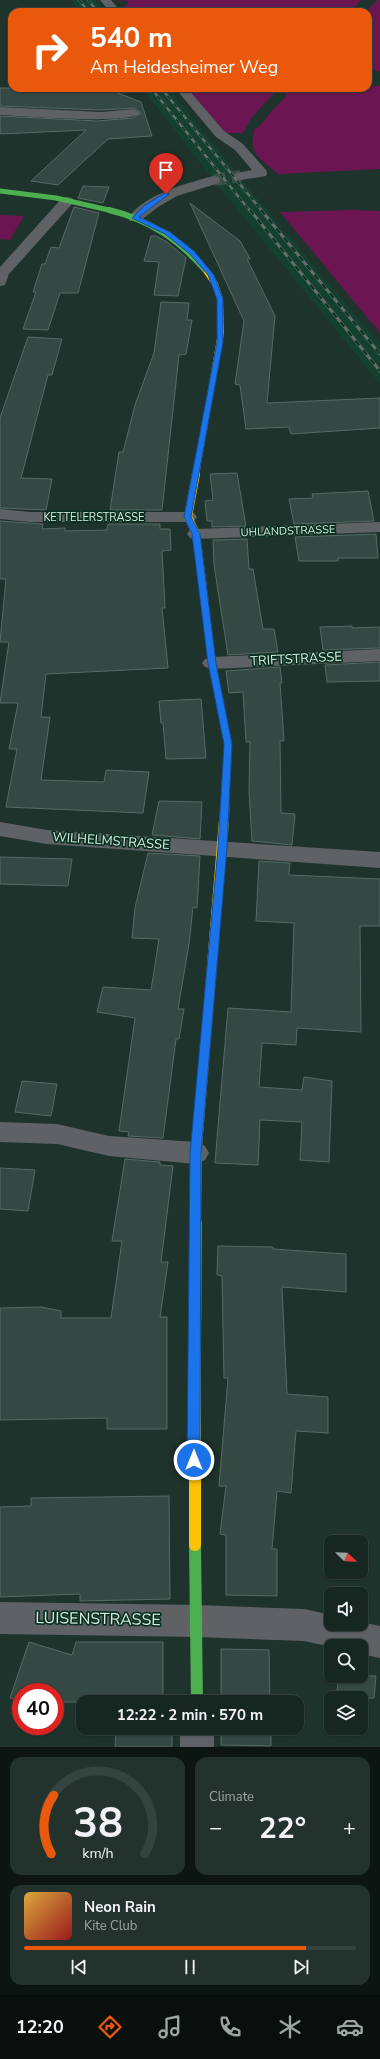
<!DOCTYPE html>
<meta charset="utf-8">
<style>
body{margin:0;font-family:"Nunito Sans",sans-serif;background:#23322d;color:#f1f3f6;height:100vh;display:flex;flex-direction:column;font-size:15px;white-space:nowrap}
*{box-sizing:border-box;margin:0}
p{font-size:13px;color:#9ea5a5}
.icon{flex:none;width:22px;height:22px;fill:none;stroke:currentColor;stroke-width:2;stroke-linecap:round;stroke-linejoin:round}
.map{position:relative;height:1747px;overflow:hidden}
.drawer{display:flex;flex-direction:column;gap:10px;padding:10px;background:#0c1512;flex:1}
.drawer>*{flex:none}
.hud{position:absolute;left:8px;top:8px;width:364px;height:84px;border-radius:12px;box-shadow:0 1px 3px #0004,0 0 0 1px #35433e;background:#ea580c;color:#fff;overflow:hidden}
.needle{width:26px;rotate:113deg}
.tools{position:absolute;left:324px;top:1535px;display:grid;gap:8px}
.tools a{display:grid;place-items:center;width:44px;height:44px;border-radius:8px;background:#162620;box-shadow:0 1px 3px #0004,0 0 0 1px #35433e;font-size:20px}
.speed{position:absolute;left:12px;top:1683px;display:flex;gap:8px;font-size:20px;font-weight:700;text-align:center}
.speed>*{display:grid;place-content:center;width:52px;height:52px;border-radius:50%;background:#162620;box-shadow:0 1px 3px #0004,0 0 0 1px #35433e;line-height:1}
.speed .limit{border:6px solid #d22;background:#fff;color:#111}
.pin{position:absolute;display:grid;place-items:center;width:34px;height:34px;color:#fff;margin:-41px -17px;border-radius:50% 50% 50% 0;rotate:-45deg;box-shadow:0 0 4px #0007}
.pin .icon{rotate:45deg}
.me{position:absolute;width:44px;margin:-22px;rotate:0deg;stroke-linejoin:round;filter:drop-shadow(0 0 3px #0008)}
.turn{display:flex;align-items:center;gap:14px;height:84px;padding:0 16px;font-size:18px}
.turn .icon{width:52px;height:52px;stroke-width:2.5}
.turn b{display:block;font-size:28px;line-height:34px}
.big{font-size:30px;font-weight:700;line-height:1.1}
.drawer .tile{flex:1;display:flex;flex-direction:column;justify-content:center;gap:6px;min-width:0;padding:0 14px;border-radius:12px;background:#23322d}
.drawer .dial{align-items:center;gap:0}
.dial svg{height:104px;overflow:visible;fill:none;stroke:#35433e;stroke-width:7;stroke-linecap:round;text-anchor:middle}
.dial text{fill:#f1f3f6;stroke:none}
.song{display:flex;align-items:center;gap:12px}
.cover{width:48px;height:48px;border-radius:6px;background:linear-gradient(135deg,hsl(40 70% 55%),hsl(0 70% 35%))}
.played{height:4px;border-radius:2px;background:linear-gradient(90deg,#ea580c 85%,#35433e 85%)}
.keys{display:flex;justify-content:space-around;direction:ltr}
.heat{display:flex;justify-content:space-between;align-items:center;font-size:22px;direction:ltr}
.drawer .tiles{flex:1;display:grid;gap:10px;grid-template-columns:1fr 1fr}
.tile:last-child{grid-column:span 2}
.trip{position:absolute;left:76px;top:1695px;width:228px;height:40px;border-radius:12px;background:#162620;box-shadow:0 1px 3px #0004,0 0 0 1px #35433e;font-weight:700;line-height:40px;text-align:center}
.tab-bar{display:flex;height:64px;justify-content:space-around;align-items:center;background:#090f0d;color:#9ea5a5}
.tab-bar .icon{width:28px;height:28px}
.tab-bar .selected{color:#ea580c}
.tab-bar b{font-size:18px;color:#f1f3f6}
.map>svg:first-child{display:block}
.built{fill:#14402f}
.green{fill:#6b1652}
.building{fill:#344844;stroke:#586a65}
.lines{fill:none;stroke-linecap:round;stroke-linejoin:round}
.street-tunnel{stroke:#3a4f46;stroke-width:12;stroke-dasharray:12 6;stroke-linecap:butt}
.street{fill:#5f6265;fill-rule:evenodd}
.fast-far3{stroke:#4caf50;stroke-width:5}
.fast-far2{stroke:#4caf50;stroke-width:6}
.fast-far1{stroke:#4caf50;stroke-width:10}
.fast{stroke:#4caf50;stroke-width:12}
.slow-far3{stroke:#ffc107;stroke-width:6}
.slow-far2{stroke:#ffc107;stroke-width:8}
.slow-far1{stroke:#ffc107;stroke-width:10}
.slow{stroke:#ffc107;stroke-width:12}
.jam-far1{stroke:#c62828;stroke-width:8}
.jam{stroke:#c62828;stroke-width:10}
.rail-far1-casing{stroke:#666d6c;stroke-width:2.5}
.rail-casing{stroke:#666d6c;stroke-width:3}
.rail-far1{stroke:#0a3022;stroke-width:1.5;stroke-dasharray:5;stroke-linecap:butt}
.rail{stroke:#0a3022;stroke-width:2;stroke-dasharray:6;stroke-linecap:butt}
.route{fill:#1a73e8;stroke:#114b97}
.labels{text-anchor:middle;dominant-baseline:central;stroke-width:3.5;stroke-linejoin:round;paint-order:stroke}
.far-street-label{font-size:11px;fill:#d8ece2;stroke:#0a3022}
.street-label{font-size:13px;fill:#d8ece2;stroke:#0a3022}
.near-street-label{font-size:16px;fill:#d8ece2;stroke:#0a3022}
</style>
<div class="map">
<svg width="380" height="1747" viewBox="0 0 380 1747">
<rect width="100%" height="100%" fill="#1e332b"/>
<!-- built -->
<g class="built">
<polygon points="71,0 95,0 106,12 81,12"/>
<polygon points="142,88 169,88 240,178 380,344 380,384 211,177"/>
</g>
<!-- green -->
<g class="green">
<polygon points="113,0 361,0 350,12 124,12 122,8 127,5 128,1"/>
<polygon points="377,0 380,0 380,71 368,70 368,12 366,12"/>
<path d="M368,86H380V169L278,174C260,158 247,154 255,128L259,127L269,114L287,95L284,94L289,88H368Z"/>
<polygon points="186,88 279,88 252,117 243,133 226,133"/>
<polygon points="352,210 380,211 380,333 280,212"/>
<polygon points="0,215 24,216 10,240 0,239"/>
</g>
<!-- building -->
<g class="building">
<polygon points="0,88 105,88 141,102 152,136 108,139 58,185 31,181 86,130 0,134 0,116 97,121 133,118 141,113 134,108 101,110 0,106"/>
<polygon points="83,186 109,187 103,203 78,198"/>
<polygon points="190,203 240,241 250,259 247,259 275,316 267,403 380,398 380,428 291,434 289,427 246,429 240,385 235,384 244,321"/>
<polygon points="74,207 99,213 78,293 60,293 48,330 23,329 36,292 33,292 42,264 45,264 51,247 59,248"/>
<polygon points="151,236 156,236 167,242 186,258 178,296 154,295 159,262 144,261"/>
<polygon points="161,302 189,303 187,320 192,320 186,354 179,355 162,510 110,510 119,452 123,452 135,405 154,353"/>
<polygon points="28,337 62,339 52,375 48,375 21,478 52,479 46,510 0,508 0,418"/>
<polygon points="237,473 246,526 212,527 212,521 207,521 205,501 213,500 210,474"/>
<polygon points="368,491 374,521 294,524 289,499 313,498 312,494"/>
<polygon points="0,521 43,524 42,529 65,528 65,531 107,530 108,524 160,524 160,529 170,529 171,550 162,551 165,608 162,608 168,668 46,674 41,717 50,717 41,780 104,782 106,770 149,772 143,813 6,807 17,749 9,749 18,703 0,703 9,642 0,642 6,579 0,579"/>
<polygon points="376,534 378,558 338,558 338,561 299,561 295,537"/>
<polygon points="247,539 249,569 253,569 263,629 274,629 278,652 228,655 214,565 213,540"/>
<polygon points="352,626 352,628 380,627 380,648 323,650 320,627"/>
<polygon points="380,662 380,681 327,682 325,665"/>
<polygon points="280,667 282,683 280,683 284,741 280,741 281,813 295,814 292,845 252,841 249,791 250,742 246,742 243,692 229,693 226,671"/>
<polygon points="201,699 206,758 166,759 163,723 161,723 159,701"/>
<polygon points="159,801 202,802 200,839 152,835"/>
<polygon points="148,853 200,856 197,908 193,907 189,944 178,1009 184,1009 179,1039 176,1039 163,1138 128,1136 129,1132 119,1131 135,1018 97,1012 103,987 151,990 159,939 132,938 135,908"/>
<polygon points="0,857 72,859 68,886 0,884"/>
<polygon points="259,861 290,863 289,875 380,879 380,926 360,926 361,1032 297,1028 296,1045 262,1043 259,1087 302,1090 304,1077 332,1081 329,1162 300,1160 302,1122 260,1120 258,1165 215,1163 228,1008 291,1012 294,923 256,921"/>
<polygon points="22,1081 57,1084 51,1116 15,1112"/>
<polygon points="125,1159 160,1162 160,1165 173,1166 161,1262 168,1262 160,1317 167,1317 167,1429 107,1429 107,1418 0,1420 0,1308 41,1307 61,1311 61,1318 111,1318 122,1241 112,1241"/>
<polygon points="0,1168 35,1170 28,1211 0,1209"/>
<polygon points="218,1246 273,1247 273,1249 346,1254 346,1292 282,1287 287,1394 328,1397 328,1433 296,1431 291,1493 277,1491 272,1549 277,1549 277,1596 226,1595 226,1535 220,1534 226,1486 219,1486 228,1378 224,1378 222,1276 217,1275"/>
<polygon points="169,1496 170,1599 80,1601 80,1594 0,1597 0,1507 31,1506 31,1498"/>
<polygon points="29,1642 72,1655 76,1642 163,1642 163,1702 172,1702 56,1702 55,1706 55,1692 21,1692 21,1701 10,1698"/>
<polygon points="221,1649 269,1650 270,1702 221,1702"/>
<polygon points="339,1676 376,1676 374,1698 336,1698"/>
<polygon points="116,1728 172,1728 172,1747 115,1747"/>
<polygon points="221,1728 271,1728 271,1746 221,1745"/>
</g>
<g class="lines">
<!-- street-tunnel -->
<polyline class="street-tunnel" points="214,180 241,176"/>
<!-- street -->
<g class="street">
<polygon points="100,0 111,0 121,12 110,12"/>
<polygon points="175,88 187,88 224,131 243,144 266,170 267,173 266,176 241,180 236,179 235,176 236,173 252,170 235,150 216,137"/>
<path d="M0,107L101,112L134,109L140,113C132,125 19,116 0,115Z"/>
<path d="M214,176L219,177L220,180L219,183L177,196L158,207L140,221H130L128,218C145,194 187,183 214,176Z"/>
<polygon points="67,197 72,198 74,201 72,204 9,274 5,285 0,286 0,267 62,198"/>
<polygon points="0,509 30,512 188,512 194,513 197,517 194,521 188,522 30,522 0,519"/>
<polygon points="380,522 380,532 196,539 190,538 187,534 190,530 196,529"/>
<polygon points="380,649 380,661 212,669 205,667 202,663 205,659 212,657"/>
<polygon points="0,822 47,830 380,852 380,868 47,844 0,836"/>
<polygon points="0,1122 57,1124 109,1136 196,1142 205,1146 209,1153 205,1160 196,1164 109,1156 57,1144 0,1142"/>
<polygon points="0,1602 197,1605 304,1609 331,1615 331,1624 361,1624 361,1622 380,1626 380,1658 361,1654 361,1646 331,1647 304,1641 197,1637 0,1634"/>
<rect x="180" y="1728" width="34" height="19"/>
</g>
<!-- fast-far3 -->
<polyline class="fast-far3" points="0,191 56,198 113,211"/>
<!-- fast-far2 -->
<path class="fast-far2" d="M109,210C151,220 179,240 207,272"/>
<!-- fast-far1 -->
<polyline class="fast-far1" points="196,1224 197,1146"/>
<!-- fast -->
<g class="fast">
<polyline points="195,1351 196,1223"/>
<polyline points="195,1545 197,1702"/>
</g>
<!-- slow-far3 -->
<polyline class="slow-far3" points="196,475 221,333 220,299 215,284 207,272"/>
<!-- slow-far2 -->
<polyline class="slow-far2" points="196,474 188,517 196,534 203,588"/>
<!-- slow-far1 -->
<polyline class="slow-far1" points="197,1146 224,820"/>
<!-- slow -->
<polyline class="slow" points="195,1351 195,1545"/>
<!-- jam-far1 -->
<polyline class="jam-far1" points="203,588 212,663 228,744 225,807"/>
<!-- jam -->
<polyline class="jam" points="224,820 225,806"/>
<!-- rail-far1 casing -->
<g class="rail-far1-casing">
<g id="rail-far1">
<polyline points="79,0 89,12"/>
<polyline points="88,0 98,12"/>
<polyline points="151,88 250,211"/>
<polyline points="161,88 262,211"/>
</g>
</g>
<!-- rail casing -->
<g class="rail-casing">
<g id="rail">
<polyline points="250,210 380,371"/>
<polyline points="261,210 380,354"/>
</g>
</g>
<!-- rail-far1 -->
<use href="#rail-far1" class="rail-far1"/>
<!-- rail -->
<use href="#rail" class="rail"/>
</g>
<!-- route -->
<polygon class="route" points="165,193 169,194 139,217 170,232 194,251 214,275 223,299 223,342 191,517 200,534 216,663 232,744 227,848 201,1153 200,1460 198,1464 194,1465 189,1464 187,1460 190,1153 218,848 224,744 208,663 192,534 184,517 217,342 217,299 208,275 190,254 165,234 132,218 145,205"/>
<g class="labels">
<!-- far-street labels -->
<g class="far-street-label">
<text x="94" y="517">KETTELERSTRASSE</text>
<text transform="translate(288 531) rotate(-2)">UHLANDSTRASSE</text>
</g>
<!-- street labels -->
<g class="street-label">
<text transform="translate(296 659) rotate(-3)">TRIFTSTRASSE</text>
<text transform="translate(111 841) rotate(4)">WILHELMSTRASSE</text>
</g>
<!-- near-street labels -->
<g class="near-street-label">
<text transform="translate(98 1619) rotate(1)">LUISENSTRASSE</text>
</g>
</g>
</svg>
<div class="tools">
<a><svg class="needle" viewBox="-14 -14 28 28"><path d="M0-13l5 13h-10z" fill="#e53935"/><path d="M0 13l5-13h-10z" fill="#9ea5a5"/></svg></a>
<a><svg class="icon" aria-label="sound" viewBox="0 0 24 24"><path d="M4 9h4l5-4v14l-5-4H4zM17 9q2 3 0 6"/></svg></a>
<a><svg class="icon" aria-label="search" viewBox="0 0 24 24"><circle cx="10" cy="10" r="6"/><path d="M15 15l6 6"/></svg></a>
<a><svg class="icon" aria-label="layers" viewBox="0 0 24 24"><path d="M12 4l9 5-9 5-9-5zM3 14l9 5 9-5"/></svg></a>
</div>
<div class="speed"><div class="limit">40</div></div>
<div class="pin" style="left:166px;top:194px;background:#d93025"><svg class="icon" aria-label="arrive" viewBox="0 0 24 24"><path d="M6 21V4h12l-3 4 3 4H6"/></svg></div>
<svg class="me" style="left:194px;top:1460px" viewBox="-20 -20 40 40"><circle r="17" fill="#1a73e8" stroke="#fff" stroke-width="3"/><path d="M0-11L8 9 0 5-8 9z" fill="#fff"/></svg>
<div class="trip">12:22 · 2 min · 570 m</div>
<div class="hud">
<div class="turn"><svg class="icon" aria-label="right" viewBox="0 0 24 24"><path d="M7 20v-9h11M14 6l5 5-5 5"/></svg><div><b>540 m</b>Am Heidesheimer Weg</div></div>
</div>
</div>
<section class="drawer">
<div class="tiles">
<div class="tile dial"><svg viewBox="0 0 100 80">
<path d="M14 69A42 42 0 1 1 86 69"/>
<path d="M14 69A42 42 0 0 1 16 24" stroke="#ea580c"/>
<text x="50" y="56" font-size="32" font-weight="700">38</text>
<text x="50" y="72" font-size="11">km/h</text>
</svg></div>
<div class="tile"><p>Climate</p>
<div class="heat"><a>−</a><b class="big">22°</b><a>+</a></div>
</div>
<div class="tile">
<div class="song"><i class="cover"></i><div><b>Neon Rain</b><p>Kite Club</p></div></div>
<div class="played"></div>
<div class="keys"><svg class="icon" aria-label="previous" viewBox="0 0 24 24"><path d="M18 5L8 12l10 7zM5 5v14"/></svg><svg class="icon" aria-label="pause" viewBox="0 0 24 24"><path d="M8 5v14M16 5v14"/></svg><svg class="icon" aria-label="next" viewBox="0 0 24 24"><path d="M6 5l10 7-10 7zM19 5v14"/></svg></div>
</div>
</div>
</section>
<nav class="tab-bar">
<b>12:20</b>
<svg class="icon selected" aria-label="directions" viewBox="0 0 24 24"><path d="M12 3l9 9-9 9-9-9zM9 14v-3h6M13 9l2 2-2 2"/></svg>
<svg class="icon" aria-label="music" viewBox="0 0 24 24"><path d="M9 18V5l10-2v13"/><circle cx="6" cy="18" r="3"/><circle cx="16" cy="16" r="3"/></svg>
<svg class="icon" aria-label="phone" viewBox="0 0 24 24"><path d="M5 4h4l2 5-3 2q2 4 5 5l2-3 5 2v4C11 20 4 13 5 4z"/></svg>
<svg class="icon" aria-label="climate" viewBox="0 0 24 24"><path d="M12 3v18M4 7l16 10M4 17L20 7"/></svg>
<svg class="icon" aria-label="car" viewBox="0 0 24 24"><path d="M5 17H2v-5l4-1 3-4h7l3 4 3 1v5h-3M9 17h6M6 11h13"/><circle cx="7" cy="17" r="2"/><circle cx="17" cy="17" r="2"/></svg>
</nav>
